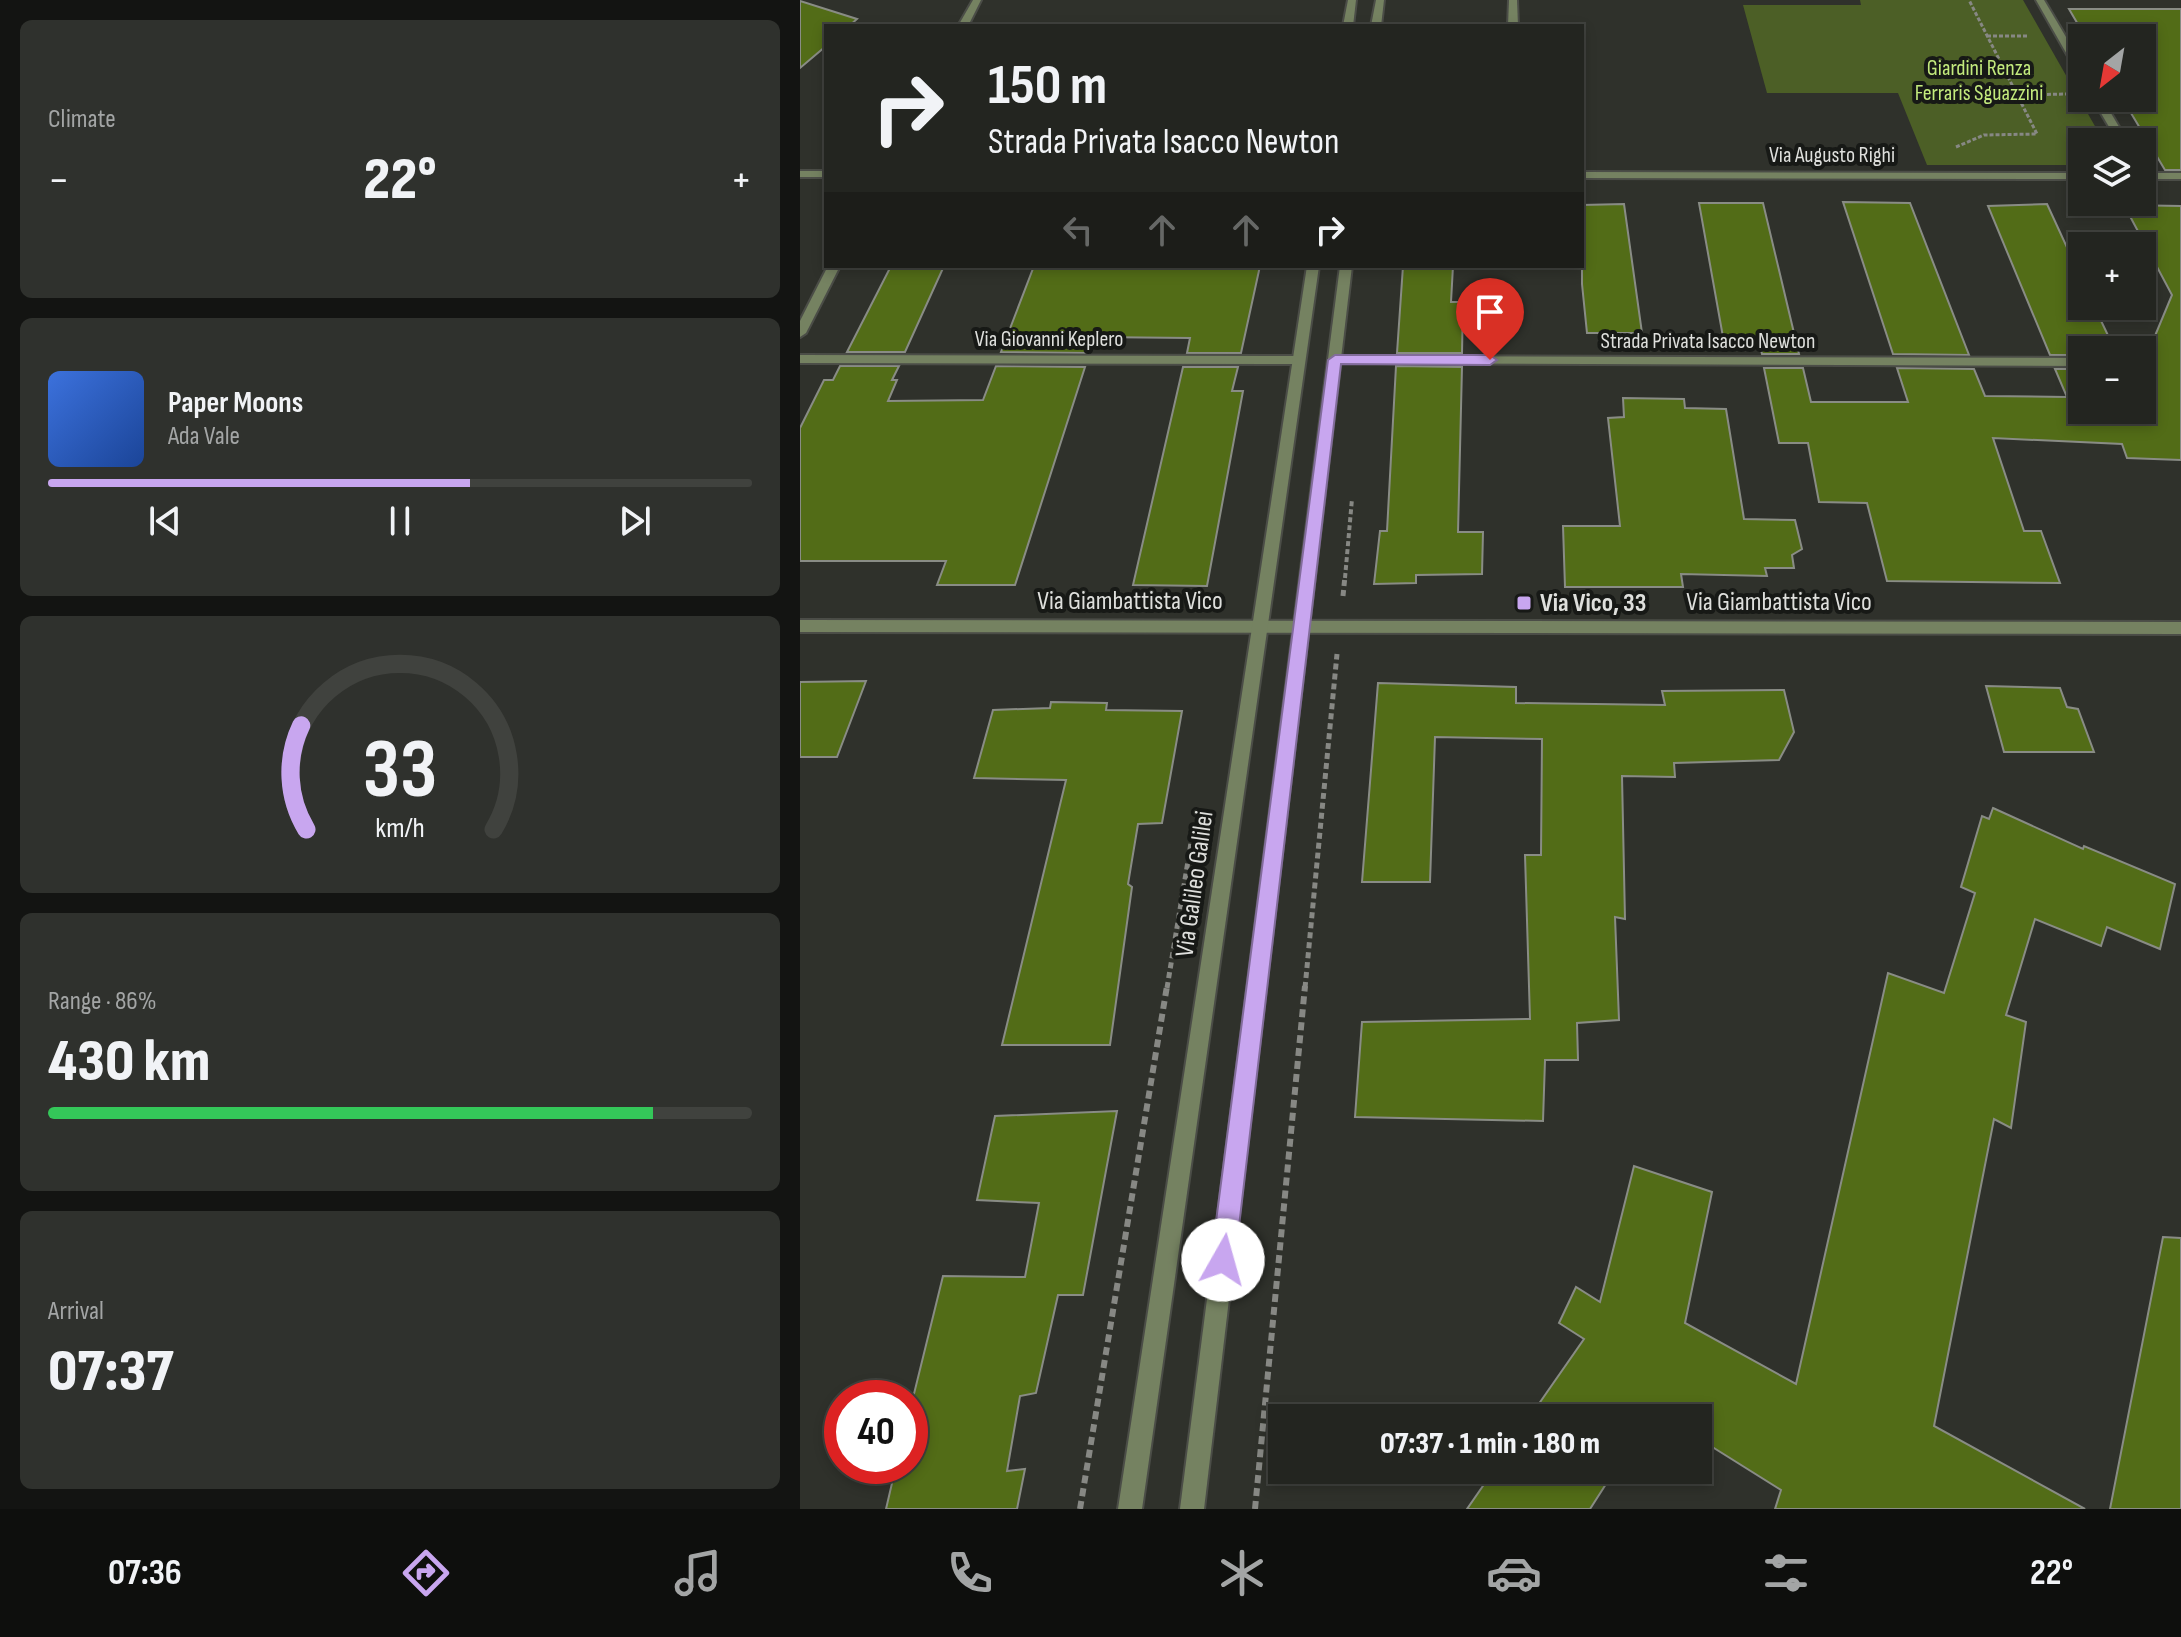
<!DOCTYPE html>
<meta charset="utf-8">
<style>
body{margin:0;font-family:"Sofia Sans Condensed",sans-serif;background:#2f312d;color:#f1f3f6;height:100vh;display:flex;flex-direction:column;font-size:30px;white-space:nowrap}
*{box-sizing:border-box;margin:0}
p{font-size:26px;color:#a3a5a5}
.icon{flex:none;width:44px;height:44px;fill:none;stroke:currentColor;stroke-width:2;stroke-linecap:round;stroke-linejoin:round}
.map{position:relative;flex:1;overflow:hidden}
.details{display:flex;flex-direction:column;gap:20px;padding:20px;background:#131412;width:800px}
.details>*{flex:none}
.guide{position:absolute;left:24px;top:24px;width:760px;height:244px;border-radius:0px;box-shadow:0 4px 12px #0003,0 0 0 2px #40423e;background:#232520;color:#f1f3f6;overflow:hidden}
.needle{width:52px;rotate:211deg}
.controls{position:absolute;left:1268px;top:24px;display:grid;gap:16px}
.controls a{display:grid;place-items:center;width:88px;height:88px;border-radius:0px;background:#232520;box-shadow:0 4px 12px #0003,0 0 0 2px #40423e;font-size:40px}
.speed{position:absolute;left:24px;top:1380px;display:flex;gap:16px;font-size:40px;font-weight:700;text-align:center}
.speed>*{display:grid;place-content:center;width:104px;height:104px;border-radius:50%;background:#232520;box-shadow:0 4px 12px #0003,0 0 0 2px #40423e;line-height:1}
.speed .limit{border:12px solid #d22;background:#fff;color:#111}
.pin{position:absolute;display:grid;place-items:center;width:68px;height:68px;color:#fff;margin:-82px -34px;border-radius:50% 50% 50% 0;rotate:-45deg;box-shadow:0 0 8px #0007}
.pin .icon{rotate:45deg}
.me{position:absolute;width:88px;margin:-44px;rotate:7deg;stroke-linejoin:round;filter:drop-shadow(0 0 6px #0008)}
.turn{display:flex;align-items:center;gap:28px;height:168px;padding:0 32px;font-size:36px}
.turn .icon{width:104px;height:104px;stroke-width:2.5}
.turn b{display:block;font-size:56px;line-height:68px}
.lanes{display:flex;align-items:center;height:76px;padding:0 32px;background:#0003;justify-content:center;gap:40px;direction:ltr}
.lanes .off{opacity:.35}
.big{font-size:60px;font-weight:800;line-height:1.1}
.details .tile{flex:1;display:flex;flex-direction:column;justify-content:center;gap:12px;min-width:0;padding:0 28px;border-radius:12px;background:#2f312d}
.details .dial{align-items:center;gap:0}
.dial svg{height:208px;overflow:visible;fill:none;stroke:#40423e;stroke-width:7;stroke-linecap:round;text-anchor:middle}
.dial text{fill:#f1f3f6;stroke:none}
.song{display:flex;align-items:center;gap:24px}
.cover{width:96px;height:96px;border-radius:12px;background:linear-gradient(135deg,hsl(220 70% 55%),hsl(220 70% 35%))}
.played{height:8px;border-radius:4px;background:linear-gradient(90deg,#c8a6ef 60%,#40423e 60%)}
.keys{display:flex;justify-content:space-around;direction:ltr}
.heat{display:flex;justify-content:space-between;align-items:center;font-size:44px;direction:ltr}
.charge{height:12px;border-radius:6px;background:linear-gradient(90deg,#34c759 86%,#40423e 0)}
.trip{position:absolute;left:468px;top:1404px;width:444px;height:80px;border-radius:0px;background:#232520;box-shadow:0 4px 12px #0003,0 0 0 2px #40423e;font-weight:800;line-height:80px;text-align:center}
.menu{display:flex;height:128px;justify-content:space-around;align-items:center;background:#0e0f0d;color:#a3a5a5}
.menu .icon{width:56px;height:56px}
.menu .active{color:#c8a6ef}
.menu b{font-size:36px;color:#f1f3f6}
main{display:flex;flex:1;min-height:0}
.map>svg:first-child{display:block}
.green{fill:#4c5f26}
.building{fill:#526c17;stroke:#898c85;stroke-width:2}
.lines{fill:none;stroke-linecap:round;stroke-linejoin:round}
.minor-casing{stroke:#4b4d47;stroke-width:4}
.tertiary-casing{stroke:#4b4d47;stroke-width:4}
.path-far3{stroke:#878884;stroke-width:3;stroke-dasharray:4 2;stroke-linecap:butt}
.path-far2{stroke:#878884;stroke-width:4;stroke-dasharray:5 3;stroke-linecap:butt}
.path-far1{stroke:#878884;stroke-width:5;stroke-dasharray:6 4;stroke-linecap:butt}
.path{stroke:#878884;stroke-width:6;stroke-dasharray:8 5;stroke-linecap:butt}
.minor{fill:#758261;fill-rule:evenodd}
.tertiary{fill:#758261;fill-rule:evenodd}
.route{fill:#c8a6ef;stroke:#826c9b;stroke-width:2}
.poi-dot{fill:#c8a6ef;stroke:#171916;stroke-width:3}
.labels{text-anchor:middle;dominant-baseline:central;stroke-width:8;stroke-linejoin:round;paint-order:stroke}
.far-park-label{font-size:22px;fill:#c3ea7d;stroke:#171916}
.far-street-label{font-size:22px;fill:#dedfdc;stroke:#171916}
.street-label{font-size:26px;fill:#dedfdc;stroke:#171916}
.poi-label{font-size:26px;font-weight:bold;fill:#dedfdc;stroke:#171916;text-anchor:start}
</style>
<main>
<section class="details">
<div class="tile"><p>Climate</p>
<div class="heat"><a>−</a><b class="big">22°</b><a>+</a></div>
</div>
<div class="tile">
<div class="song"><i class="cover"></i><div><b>Paper Moons</b><p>Ada Vale</p></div></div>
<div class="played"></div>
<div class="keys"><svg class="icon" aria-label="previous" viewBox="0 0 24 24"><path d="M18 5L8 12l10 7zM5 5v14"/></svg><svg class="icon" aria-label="pause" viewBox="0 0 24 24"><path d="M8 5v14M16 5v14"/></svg><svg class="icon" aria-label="next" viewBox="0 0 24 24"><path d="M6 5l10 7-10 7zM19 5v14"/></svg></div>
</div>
<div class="tile dial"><svg viewBox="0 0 100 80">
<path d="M14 69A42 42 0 1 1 86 69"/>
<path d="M14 69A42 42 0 0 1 12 29" stroke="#c8a6ef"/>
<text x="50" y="56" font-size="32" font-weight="700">33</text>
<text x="50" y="72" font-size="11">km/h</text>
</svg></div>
<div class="tile"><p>Range · 86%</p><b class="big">430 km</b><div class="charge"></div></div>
<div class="tile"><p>Arrival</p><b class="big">07:37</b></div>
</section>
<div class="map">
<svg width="1381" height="1509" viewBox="0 0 1381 1509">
<rect width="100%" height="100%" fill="#2f312b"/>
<!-- green -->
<polygon class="green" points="1060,0 1223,0 1304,142 1282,142 1282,165 1127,165 1098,93 967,93 943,5 1061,5"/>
<!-- building -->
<g class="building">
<polygon points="0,1 57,19 49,26 26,26 26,46 0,68"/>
<polygon points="1269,9 1381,9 1381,170 1365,170 1322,98 1342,98 1342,38 1286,38"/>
<polygon points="1043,202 1110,203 1169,355 1093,354"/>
<polygon points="899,203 963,203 999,354 962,354 958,337 923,337"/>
<polygon points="824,204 842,333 787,333 782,284 782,205"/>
<polygon points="1247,204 1282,280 1282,306 1294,306 1315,350 1282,350 1282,355 1250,355 1188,206"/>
<polygon points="1324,205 1381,206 1381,460 1327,458 1322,444 1193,438 1224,531 1241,531 1260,583 1087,581 1067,503 1019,502 1008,443 979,443 964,368 1003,368 1011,402 1108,402 1097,368 1174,369 1185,396 1267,397 1255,369 1282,369 1282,410 1342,410 1342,367 1372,295"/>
<polygon points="91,266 144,266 105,352 47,352"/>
<polygon points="234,266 460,266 441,353 387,353 390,338 294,337 289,353 201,352"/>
<polygon points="603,266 653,266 651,302 663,302 662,353 597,353"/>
<polygon points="40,366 99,366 92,380 97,380 88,401 183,400 196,366 285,367 215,585 137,585 146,561 0,561 0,428 24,380 33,380"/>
<polygon points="596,366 662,367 658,532 683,532 682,574 616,575 616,583 574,584 580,531 587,531"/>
<polygon points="383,367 438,367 432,391 443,391 407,586 333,585"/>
<polygon points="823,398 884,399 885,408 926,409 944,519 995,520 1002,549 992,555 994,568 965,568 967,576 881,574 883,587 765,587 763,526 820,526 808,418 824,417"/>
<polygon points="66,681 37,757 0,757 0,682"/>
<polygon points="578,683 716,687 716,703 865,705 862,691 984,690 994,732 979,760 874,763 875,777 822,776 825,919 815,917 819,1020 777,1023 778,1060 745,1060 743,1121 555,1117 562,1022 730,1019 725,855 741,855 742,739 635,737 630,882 562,882"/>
<polygon points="1186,686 1260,688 1267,707 1278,709 1294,752 1204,752"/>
<polygon points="251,702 307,703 306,710 382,711 362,823 338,824 328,884 332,887 310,1045 202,1045 266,780 174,778 193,710 250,708"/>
<polygon points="1193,808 1283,849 1284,846 1375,884 1360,949 1307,927 1301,946 1235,919 1206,1015 1226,1022 1211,1128 1194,1119 1134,1426 1285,1509 975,1509 981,1490 898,1438 898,1418 865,1418 852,1410 847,1418 729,1418 784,1339 759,1323 776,1287 800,1302 834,1166 912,1192 885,1323 996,1384 1088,973 1144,993 1175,893 1161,887 1182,816 1189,819"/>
<polygon points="317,1111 283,1295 258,1295 236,1393 220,1396 207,1471 225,1469 217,1509 86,1509 96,1466 110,1466 110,1410 143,1276 225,1277 239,1203 177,1200 195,1116"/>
<polygon points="1363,1237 1381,1238 1381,1509 1310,1509"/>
<polygon points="694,1470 815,1470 790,1509 667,1509"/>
</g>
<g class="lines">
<!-- minor casing -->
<g class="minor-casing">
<g id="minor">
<polygon points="173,0 181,0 168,26 158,26"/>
<polygon points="709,0 717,0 718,26 708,26"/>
<polygon points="1236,0 1244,0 1282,64 1282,75 1277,72"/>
<polygon points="1292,98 1302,98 1328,142 1318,142"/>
<rect x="0" y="171" width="26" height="6"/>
<polygon points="782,172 1282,173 1282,179 782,178"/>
<rect x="1342" y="173" width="39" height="6"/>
<polygon points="28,266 40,266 6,333 0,337 0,321"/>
<polygon points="0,355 499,356 505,360 499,364 0,363"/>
<polygon points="535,356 1282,358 1282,366 531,363 529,360"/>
<polygon points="0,620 1381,622 1381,634 0,632"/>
</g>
</g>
<!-- tertiary casing -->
<g class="tertiary-casing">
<g id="tertiary">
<polygon points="548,0 556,0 553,26 543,26"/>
<polygon points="576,0 584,0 581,26 571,26"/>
<polygon points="507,266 519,266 342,1509 318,1509"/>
<polygon points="540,266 552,266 404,1509 380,1509"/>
</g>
</g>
<!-- path-far3 -->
<g class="path-far3">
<polyline points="1187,36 1229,36"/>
<polyline points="1217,95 1267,94"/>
<polyline points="1156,147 1184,135 1237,134 1169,0"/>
</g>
<!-- path-far2 -->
<polyline class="path-far2" points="545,578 552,499"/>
<!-- path-far1 -->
<g class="path-far1">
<polyline points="543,596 545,576"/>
<polyline points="367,988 393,831"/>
<polyline points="505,988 537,654"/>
</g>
<!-- path -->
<g class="path">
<polyline points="280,1509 367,986"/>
<polyline points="455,1509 505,986"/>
</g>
<!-- minor -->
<use href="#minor" class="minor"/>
<!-- tertiary -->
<use href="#tertiary" class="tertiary"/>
</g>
<!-- route -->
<polygon class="route" points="535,355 690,355 697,360 690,365 541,364 435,1260 432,1269 423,1272 415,1269 411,1260 528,360"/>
<!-- markers -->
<rect class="poi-dot" x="716" y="595" width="16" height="16" rx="4"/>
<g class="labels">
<!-- far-park labels -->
<g class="far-park-label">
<text x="1179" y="68">Giardini Renza<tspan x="1179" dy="25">Ferraris Sguazzini</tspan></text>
</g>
<!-- far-street labels -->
<g class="far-street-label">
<text x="1032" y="155">Via Augusto Righi</text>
<text x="249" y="339">Via Giovanni Keplero</text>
<text x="908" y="341">Strada Privata Isacco Newton</text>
</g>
<!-- street labels -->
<g class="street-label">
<text x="330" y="601">Via Giambattista Vico</text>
<text x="979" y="602">Via Giambattista Vico</text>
<text transform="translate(395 884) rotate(-82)">Via Galileo Galilei</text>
</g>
<!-- poi labels -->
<g class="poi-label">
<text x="740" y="603">Via Vico, 33</text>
</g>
</g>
</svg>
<div class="controls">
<a><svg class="needle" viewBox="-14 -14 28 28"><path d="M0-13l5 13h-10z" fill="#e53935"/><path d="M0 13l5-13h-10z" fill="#a3a5a5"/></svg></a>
<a><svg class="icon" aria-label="layers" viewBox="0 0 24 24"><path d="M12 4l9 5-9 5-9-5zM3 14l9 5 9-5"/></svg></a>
<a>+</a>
<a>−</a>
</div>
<div class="speed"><div class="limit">40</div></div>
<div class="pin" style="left:690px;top:360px;background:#d93025"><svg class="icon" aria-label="arrive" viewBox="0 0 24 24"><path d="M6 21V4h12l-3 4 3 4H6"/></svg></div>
<svg class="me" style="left:423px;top:1260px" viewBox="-20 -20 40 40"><circle r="19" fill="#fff"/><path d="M0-13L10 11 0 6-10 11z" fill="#c8a6ef"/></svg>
<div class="trip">07:37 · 1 min · 180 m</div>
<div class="guide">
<div class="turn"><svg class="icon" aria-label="right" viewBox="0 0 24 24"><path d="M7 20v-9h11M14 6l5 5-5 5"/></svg><div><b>150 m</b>Strada Privata Isacco Newton</div></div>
<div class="lanes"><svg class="icon off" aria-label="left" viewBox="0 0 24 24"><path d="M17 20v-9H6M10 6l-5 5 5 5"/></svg><svg class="icon off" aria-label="ahead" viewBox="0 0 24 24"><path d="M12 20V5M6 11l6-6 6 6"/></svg><svg class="icon off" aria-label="ahead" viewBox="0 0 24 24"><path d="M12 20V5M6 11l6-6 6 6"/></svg><svg class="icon" aria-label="right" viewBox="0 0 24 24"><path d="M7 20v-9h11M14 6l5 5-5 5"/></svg></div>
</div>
</div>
</main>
<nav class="menu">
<b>07:36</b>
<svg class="icon active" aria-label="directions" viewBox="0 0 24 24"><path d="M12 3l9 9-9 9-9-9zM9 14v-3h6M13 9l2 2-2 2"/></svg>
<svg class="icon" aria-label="music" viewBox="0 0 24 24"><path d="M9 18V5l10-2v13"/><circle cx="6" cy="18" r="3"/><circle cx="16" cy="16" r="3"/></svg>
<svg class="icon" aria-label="phone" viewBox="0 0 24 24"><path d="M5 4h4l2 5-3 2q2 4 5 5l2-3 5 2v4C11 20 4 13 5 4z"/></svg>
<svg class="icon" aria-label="climate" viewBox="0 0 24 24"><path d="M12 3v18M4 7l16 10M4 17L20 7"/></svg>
<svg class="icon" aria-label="car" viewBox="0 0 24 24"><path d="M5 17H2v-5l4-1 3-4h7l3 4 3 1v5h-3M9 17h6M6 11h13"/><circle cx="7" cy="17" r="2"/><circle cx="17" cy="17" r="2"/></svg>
<svg class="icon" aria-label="filters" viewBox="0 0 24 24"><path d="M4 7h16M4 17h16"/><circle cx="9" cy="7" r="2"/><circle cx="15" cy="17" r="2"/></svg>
<b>22°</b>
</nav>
